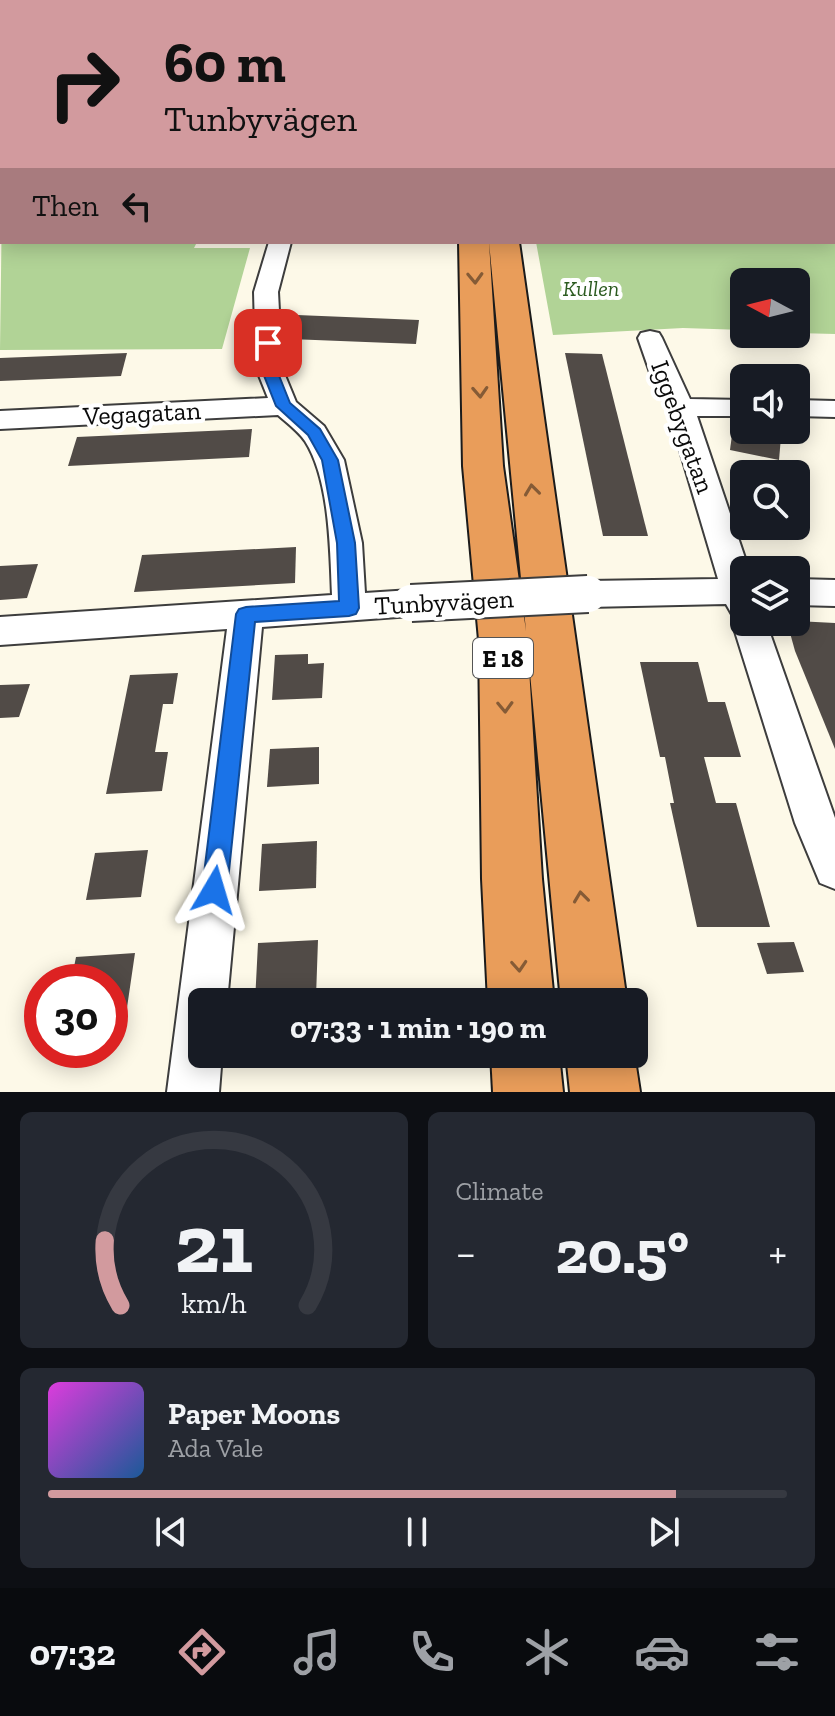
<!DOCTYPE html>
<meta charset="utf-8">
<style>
body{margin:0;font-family:"Zilla Slab",serif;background:#242831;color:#f1f3f6;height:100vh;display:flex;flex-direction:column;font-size:30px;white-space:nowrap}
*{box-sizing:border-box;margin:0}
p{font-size:26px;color:#9ea1a6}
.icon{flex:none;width:44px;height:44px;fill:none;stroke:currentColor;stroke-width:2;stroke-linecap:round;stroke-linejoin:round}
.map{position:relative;height:1092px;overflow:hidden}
.drawer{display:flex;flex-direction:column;gap:20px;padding:20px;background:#0d0f14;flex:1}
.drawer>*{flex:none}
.banner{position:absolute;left:0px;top:0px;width:836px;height:244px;box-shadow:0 4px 20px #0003;background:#d29a9e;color:#111;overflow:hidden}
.needle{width:52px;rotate:277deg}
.controls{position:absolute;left:730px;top:268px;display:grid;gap:16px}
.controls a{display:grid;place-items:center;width:80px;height:80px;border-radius:12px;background:#171b24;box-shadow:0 4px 20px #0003;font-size:40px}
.speed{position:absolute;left:24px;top:964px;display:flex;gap:16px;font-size:40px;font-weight:700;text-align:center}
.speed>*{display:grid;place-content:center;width:104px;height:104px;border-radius:50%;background:#171b24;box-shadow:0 4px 20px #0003;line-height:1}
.speed .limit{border:12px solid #d22;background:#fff;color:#111}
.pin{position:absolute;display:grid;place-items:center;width:68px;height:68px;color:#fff;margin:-34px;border-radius:16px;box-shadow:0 4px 12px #0006}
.me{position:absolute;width:88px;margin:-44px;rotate:7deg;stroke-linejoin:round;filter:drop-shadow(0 0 6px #0008)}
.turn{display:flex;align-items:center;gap:28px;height:168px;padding:0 32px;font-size:36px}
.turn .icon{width:104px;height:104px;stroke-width:2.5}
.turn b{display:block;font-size:56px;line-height:68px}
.then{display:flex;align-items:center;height:76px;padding:0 32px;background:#0003;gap:16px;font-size:30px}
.big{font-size:60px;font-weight:700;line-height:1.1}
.drawer .widget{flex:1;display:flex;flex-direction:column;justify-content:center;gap:12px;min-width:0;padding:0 28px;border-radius:12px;background:#242831}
.drawer .dial{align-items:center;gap:0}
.dial svg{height:208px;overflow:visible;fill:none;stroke:#363941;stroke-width:7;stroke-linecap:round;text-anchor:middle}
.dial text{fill:#f1f3f6;stroke:none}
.song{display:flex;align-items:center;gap:24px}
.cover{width:96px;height:96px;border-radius:12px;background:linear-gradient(135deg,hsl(300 70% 55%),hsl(210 70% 35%))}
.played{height:8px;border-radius:4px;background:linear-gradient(90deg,#d29a9e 85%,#363941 85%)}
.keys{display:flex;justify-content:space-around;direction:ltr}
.heat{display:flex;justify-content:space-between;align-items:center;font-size:44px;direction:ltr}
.drawer .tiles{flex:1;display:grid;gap:20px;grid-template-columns:1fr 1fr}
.widget:last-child{grid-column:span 2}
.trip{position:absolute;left:188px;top:988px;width:460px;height:80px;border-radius:12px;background:#171b24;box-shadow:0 4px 20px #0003;font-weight:700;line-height:80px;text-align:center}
.tab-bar{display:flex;height:128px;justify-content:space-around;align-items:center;background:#090b0e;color:#9ea1a6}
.tab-bar .icon{width:56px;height:56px}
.tab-bar .current{color:#d29a9e}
.tab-bar b{font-size:36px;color:#f1f3f6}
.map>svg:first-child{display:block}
.forest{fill:#b1d396}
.building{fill:#514b47}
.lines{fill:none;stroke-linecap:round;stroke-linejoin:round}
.service-casing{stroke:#3d3d3d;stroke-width:20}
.minor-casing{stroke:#3d3d3d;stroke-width:4}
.motorway-casing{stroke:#1b1b1b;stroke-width:4}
.service{stroke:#fff;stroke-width:16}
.minor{fill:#fff;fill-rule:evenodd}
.motorway{fill:#e99d5a;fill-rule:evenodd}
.minor-bridge-casing{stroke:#3d3d3d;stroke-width:40;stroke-linecap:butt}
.minor-bridge{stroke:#fff;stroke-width:36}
.oneway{stroke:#855b36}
.route{fill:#1a73e8;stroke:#114b97;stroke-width:2}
.labels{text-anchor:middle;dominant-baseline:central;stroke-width:8;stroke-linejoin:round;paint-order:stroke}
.far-park-label{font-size:22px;font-style:italic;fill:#2c5b20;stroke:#fff}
.shield{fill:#fff;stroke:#545454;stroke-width:2}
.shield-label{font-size:24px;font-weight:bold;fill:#0a0a0a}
.street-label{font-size:26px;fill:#0a0a0a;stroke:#fff}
</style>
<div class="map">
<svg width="835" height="1092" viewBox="0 0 835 1092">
<rect width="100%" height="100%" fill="#fdf9e8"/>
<!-- forest -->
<g class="forest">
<polygon points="835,136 835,334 796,333 796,282 744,282 744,330 683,328 553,335 536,242 834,242"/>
<polygon points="2,199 2,242 197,242 194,248 250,248 222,349 0,350"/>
</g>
<!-- building -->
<g class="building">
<polygon points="297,315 419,320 416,344 290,339"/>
<polygon points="127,353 121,376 0,381 0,358"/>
<polygon points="565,353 602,354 648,536 603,536"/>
<polygon points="733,427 781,437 779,460 730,450"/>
<polygon points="252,429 249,457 68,466 77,437"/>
<polygon points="296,547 295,583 134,592 142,555"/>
<polygon points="38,564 27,598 0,600 0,566"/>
<polygon points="796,621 835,623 835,749 795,651 787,622"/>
<polygon points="308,654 308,664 324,663 322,698 272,700 275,655"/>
<polygon points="640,662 698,662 708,702 725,702 741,757 704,757 716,803 736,803 770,927 697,927 670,803 674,803 665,757 660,757"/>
<polygon points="178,673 173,704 163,704 155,752 168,752 162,791 106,794 130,675"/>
<polygon points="30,684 19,717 0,718 0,685"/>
<polygon points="319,747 319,784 267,787 270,749"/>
<polygon points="317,841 316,888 259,891 262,844"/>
<polygon points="148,850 141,897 86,900 95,853"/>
<polygon points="318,940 316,997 304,997 304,1002 255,1002 258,943"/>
<polygon points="794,942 804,972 767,974 757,943"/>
<polygon points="135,953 123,1035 110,1034 110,982 71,982 76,957"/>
</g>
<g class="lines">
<!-- service casing -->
<g class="service-casing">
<polyline id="service" points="799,0 813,2"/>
</g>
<!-- minor casing -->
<g class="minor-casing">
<g id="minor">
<rect x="834" y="64" width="1" height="10"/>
<path d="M269,242H291L278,292L282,368L296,402L324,426L344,460L362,543L365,593L411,590L423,594L428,603L423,612L411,616L262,627L227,1002H202V1054H222L219,1092H167L227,629L0,645V617L332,595C330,550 330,480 305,441C298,431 287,423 278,415L0,429V411L268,398L256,368L254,292Z"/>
<polygon points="650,331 659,333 662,338 690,399 744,400 744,416 697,416 749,570 744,570 744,622 766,622 835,818 835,889 820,883 795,823 732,622 734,618 726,604 588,607 576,603 571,594 576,585 588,581 718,579 667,407 653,381 638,338 641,333"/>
<polygon points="796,400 835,401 835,417 796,416"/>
<polygon points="796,579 835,580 835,606 796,605"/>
</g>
</g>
<!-- motorway casing -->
<g class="motorway-casing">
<g id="motorway">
<polygon points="459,242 489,242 503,466 526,631 489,242 519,242 627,1002 561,1002 528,652 542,879 554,1002 488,1002 482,879 479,640 463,466"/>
<polygon points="634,1053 640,1092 570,1092 566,1054"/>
<polygon points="491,1054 559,1054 563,1092 493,1092"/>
</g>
</g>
<!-- service -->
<use href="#service" class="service"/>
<!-- minor -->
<use href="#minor" class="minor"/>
<!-- motorway -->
<use href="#motorway" class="motorway"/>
<!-- minor-bridge casing -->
<g class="minor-bridge-casing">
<polyline id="minor-bridge" points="411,603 588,594"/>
</g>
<!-- minor-bridge -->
<use href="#minor-bridge" class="minor-bridge"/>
</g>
<!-- one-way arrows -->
<defs><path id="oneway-chevron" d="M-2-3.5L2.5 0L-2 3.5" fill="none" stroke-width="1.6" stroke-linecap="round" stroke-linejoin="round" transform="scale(2)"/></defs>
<g class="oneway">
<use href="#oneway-chevron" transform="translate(475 278) rotate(88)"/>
<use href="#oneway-chevron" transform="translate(480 392) rotate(87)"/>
<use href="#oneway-chevron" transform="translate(532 490) rotate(-97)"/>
<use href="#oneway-chevron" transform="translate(505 707) rotate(88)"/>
<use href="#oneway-chevron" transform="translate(581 897) rotate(-97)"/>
<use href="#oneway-chevron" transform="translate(519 966) rotate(86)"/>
</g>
<!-- route -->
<polygon class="route" points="268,339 275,343 276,368 290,403 320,429 338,460 355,543 359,608 356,614 349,616 255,622 227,890 223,899 214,903 206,899 202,890 236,614 239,609 246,607 339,601 337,543 322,460 308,435 276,406 261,368 261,343"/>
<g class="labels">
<!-- far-park labels -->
<g class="far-park-label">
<text x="591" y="288">Kullen</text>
</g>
<!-- shield labels -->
<rect class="shield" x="473" y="638" width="60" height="40" rx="6"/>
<g class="shield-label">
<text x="503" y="658">E 18</text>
</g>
<!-- street labels -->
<g class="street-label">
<text transform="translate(142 413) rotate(-3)">Vegagatan</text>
<text transform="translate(683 427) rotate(70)">Iggebygatan</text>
<text transform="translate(444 602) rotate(-3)">Tunbyvägen</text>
</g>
</g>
</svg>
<div class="controls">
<a><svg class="needle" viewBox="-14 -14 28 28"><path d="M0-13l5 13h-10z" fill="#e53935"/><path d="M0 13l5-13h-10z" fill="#9ea1a6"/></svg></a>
<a><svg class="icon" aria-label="sound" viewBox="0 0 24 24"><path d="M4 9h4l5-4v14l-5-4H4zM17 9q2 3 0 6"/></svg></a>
<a><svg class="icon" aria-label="search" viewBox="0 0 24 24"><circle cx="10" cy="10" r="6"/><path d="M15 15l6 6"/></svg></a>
<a><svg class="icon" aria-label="layers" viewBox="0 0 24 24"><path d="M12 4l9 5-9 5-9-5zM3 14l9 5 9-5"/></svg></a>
</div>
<div class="speed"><div class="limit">30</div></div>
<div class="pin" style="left:268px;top:343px;background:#d93025"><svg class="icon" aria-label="arrive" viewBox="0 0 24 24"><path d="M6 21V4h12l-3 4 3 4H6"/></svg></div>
<svg class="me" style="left:214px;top:890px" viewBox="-20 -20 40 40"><path d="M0-17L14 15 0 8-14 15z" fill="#1a73e8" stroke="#fff" stroke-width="4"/></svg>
<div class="trip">07:33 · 1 min · 190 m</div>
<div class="banner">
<div class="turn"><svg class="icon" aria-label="right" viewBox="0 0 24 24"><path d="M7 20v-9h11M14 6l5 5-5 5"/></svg><div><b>60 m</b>Tunbyvägen</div></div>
<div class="then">Then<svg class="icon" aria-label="left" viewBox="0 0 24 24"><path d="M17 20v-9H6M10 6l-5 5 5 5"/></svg></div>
</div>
</div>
<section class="drawer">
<div class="tiles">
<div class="widget dial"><svg viewBox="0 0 100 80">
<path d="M14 69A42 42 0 1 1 86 69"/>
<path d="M14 69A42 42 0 0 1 8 44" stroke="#d29a9e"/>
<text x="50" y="56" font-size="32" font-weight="700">21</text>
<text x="50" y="72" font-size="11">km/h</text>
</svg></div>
<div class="widget"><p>Climate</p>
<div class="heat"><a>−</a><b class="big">20.5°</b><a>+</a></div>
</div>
<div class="widget">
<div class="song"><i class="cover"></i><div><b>Paper Moons</b><p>Ada Vale</p></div></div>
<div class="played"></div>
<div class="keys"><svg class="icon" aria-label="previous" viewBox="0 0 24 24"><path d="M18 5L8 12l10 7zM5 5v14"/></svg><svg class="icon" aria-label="pause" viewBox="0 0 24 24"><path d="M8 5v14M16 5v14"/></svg><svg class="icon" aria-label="next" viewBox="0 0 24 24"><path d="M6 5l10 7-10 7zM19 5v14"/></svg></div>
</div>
</div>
</section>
<nav class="tab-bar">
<b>07:32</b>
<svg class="icon current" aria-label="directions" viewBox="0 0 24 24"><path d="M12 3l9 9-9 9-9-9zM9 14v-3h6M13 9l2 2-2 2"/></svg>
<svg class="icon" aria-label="music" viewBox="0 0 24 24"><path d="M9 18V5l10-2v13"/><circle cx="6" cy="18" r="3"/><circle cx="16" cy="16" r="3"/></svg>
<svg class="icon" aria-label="phone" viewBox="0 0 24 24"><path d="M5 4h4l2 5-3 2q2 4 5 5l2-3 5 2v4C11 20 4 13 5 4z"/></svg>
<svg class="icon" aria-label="climate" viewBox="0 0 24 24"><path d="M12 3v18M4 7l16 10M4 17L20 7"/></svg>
<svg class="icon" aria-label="car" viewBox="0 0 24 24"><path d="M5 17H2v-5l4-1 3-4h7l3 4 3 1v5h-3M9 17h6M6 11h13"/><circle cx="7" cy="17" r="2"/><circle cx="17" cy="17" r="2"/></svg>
<svg class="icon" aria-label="filters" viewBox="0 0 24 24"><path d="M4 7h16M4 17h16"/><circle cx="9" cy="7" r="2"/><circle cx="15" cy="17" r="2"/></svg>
</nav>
